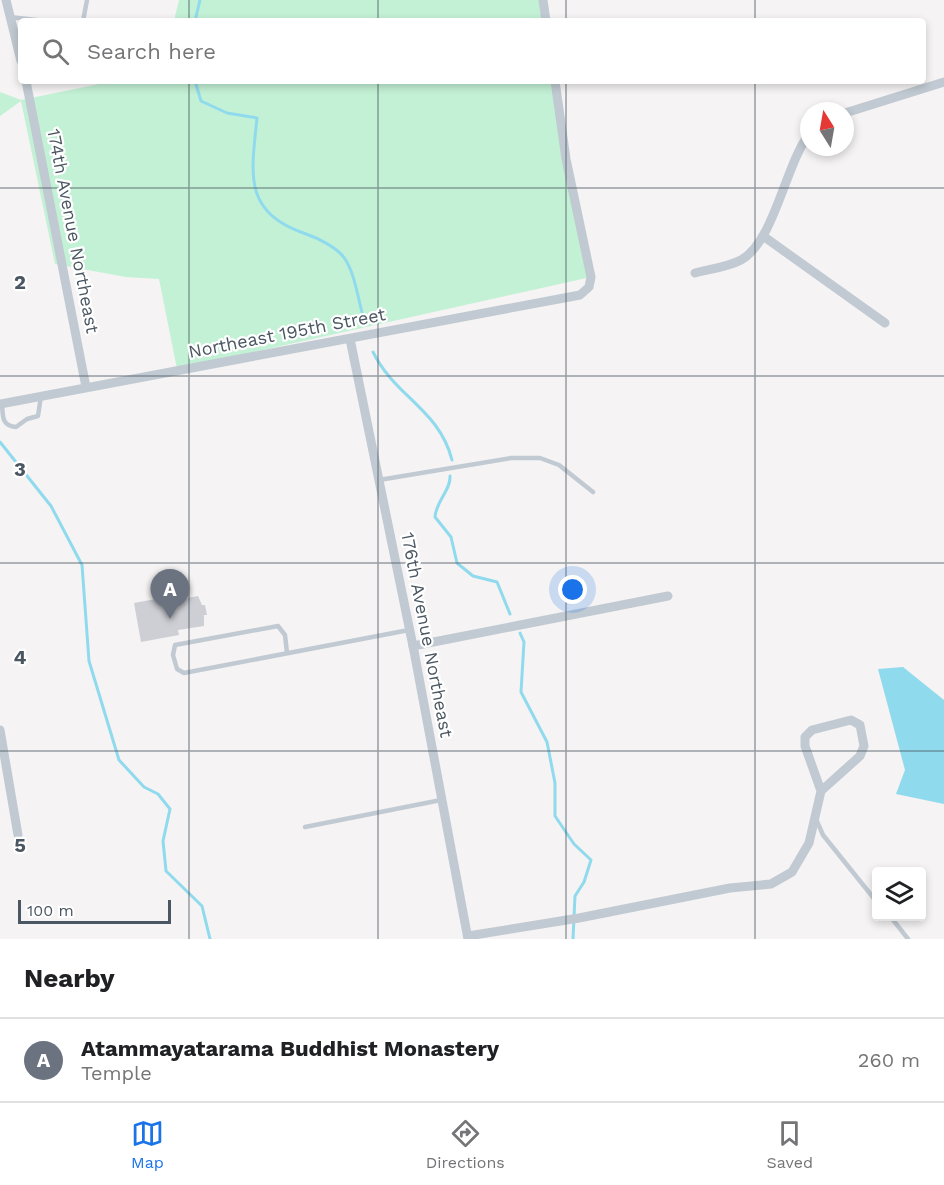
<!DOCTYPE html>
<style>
:root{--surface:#fff;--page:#f2f2f2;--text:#202124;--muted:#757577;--line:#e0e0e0;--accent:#1a73e8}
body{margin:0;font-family:"Work Sans",sans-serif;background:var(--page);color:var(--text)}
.controls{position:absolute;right:18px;bottom:18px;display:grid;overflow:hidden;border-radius:6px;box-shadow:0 3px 9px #0003}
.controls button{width:54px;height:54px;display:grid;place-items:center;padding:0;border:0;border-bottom:2px solid var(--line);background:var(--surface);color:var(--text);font:30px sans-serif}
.compass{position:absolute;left:800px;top:102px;width:54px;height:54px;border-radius:50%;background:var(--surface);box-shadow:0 3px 9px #0003;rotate:349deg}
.scale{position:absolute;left:18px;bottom:15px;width:153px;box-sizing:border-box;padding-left:6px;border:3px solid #4a5661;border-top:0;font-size:16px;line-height:21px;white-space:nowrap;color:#4a5661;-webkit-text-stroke:4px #fff;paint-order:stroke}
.you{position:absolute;left:573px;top:590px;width:21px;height:21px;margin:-15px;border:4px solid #fff;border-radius:50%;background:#1a73e8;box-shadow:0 0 0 9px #1a73e833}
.badge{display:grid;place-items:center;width:39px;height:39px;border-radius:50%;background:var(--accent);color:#fff;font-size:20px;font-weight:700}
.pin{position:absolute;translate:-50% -50px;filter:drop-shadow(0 2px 3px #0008)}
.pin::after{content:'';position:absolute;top:32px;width:21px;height:18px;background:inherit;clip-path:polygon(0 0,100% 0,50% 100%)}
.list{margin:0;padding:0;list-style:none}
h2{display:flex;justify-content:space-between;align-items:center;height:78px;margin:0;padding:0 24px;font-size:26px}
h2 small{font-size:20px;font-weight:400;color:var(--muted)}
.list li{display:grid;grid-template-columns:39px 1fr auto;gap:18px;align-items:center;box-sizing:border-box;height:84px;padding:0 24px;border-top:2px solid var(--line)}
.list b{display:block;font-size:22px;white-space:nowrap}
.list p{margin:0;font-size:20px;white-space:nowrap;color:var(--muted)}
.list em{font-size:20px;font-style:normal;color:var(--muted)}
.icon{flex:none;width:33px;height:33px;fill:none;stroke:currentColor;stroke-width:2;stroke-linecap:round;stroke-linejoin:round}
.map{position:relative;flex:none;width:944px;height:939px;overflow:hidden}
.search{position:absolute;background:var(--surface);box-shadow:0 3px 9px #0003;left:18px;right:18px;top:18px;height:66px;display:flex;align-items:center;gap:15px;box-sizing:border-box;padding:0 21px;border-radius:6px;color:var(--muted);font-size:22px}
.sheet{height:162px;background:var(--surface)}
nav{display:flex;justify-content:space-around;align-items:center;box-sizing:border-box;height:84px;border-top:2px solid var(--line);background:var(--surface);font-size:16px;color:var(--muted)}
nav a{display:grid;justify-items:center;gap:3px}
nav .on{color:var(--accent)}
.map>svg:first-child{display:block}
</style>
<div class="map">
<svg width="944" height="939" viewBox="0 0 944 939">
<rect width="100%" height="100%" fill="#f5f3f3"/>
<g fill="#c3f1d5">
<polygon points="179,0 543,0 546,21 174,21"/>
<polygon points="114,81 555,81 591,277 177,369 159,279 126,277 55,264 21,101 0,116 0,92 21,100"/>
</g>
<polygon fill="#90daee" points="903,667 944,700 944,804 896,794 905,770 878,669"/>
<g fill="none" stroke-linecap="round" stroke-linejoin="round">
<g stroke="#90daee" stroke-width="3">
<polyline points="195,21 200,0"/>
<path d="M195 81 201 101 227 113 257 118C251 176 243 212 306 234 318 238 338 248 345 259 355 274 358 299 363 316"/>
<path d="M373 352C395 397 439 409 452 460"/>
<polyline points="0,442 51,506 82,565 89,661 119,760 144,787 158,794 170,809 163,841 166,871 202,906 210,939"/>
<path d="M450 476C451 490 436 501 435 517L451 537 457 563 473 576 497 582 510 614"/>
<polyline points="520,633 524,642 521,692 547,742 555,783 555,816 574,844 591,860 584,882 575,896 573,939"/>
</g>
</g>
<polygon fill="#cdcfd5" points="172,596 173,601 198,596 202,605 205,605 207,615 204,615 204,626 178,630 179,635 141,642 134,603"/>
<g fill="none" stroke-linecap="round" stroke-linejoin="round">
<g stroke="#c1cad2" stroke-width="4.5">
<polyline points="10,17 45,21"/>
<polyline points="83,21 87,0"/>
<path d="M2 404C3 415 1 426 16 427L27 419 38 416 41 396"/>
<polyline points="379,480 511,458 540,458 559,465 593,492"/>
<polyline points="287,653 285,635 278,626 175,645 173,655 177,669 184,673 409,630"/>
<polyline points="816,819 823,835 876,901"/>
<polyline points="305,827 441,800"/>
<polyline points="890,916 908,939"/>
</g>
<g stroke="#c1cad2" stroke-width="9">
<polyline points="6,0 21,61"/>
<polyline points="543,0 546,21"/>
<polyline points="26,81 86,387"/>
<polyline points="845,113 944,82"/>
<polyline points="763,236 885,323"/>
<path d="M695 273C710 269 728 267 741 260 774 242 785 166 809 134"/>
<polyline points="350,339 414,651 468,939"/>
<polyline points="0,404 580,295 589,287 591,277 566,159 555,81"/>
<polyline points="413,646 668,596"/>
<polyline points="0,730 18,835"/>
<polyline points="468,936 579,918 730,888 771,884 792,872 809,843 821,791 805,746 805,737 812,730 851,720 860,725 864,746 860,756 821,791"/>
</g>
</g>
<path fill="none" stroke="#4a5661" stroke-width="1.5" stroke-opacity="0.55" d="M189 0V21M378 0V21M566 0V21M755 0V21M189 81V939M378 81V939M566 81V939M755 81V939M0 188H944M0 376H944M0 563H944M0 751H944"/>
<g text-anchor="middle" stroke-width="4.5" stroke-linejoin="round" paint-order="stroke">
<g font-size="18" fill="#4a5661" stroke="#fff">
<text transform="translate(73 231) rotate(79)" y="6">174th Avenue Northeast</text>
<text transform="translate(287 333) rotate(-11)" y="6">Northeast 195th Street</text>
<text transform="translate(427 635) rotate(79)" y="6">176th Avenue Northeast</text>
</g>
</g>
<g font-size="20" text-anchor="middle" font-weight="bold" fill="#4a5661" stroke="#fff" stroke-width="4.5" stroke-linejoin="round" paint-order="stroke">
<text x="20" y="289">2</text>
<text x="20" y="476">3</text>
<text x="20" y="664">4</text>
<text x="20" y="852">5</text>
</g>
</svg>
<div class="controls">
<button><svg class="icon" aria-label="layers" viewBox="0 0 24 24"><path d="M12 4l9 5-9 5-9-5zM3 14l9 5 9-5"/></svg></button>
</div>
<svg class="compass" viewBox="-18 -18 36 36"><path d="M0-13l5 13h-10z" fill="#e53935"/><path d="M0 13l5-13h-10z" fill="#757577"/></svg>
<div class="scale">100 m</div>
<div class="you"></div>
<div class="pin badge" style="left:170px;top:619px;background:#6b7280">A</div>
<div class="search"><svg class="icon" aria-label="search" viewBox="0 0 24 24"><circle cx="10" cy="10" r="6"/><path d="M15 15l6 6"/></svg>Search here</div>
</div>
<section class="sheet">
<h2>Nearby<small></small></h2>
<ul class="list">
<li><span class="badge" style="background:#6b7280">A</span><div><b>Atammayatarama Buddhist Monastery</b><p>Temple</p></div><em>260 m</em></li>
</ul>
</section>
<nav>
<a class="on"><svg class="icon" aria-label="map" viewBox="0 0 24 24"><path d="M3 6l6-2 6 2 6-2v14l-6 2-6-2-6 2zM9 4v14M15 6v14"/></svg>Map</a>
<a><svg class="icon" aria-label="directions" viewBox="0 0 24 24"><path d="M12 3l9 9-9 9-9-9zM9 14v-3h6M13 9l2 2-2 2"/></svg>Directions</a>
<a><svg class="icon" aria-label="saved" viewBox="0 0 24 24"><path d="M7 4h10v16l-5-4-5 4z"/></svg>Saved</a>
</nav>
